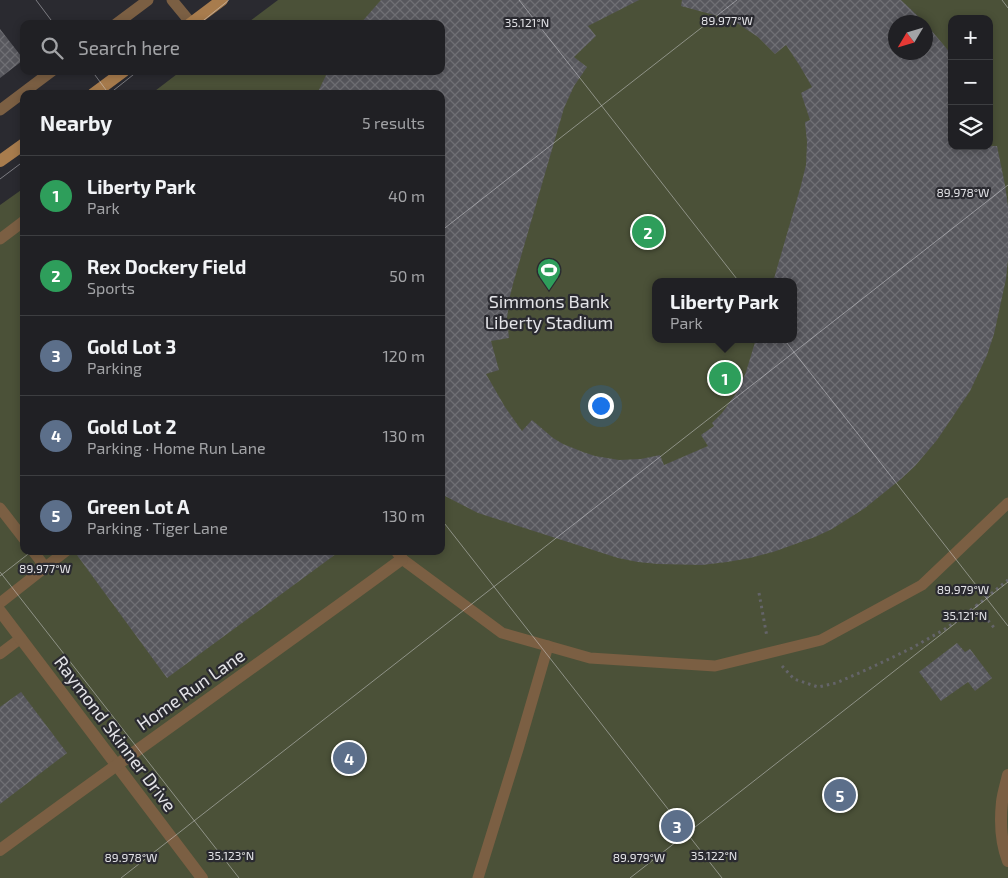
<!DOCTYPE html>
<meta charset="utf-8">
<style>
:root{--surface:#202024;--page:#2d2d31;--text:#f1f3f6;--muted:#a2a3a6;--line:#3d3e41;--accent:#d93025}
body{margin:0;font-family:"Exo 2",sans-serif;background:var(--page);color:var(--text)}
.controls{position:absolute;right:15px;top:15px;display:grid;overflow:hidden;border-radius:10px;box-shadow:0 2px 8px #0003}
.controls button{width:45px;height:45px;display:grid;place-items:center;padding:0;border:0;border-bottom:1px solid var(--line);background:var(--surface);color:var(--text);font:25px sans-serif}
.compass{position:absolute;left:888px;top:15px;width:45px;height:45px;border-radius:50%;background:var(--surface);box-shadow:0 2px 8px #0003;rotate:232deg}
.you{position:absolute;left:600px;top:405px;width:18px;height:18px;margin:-12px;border:4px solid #fff;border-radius:50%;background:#1a73e8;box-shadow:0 0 0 8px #1a73e833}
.badge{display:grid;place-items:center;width:32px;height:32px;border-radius:50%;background:var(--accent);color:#fff;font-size:16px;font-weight:700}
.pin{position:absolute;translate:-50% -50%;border:2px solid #fff;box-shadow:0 1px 5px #0006}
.popup{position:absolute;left:652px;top:278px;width:145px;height:65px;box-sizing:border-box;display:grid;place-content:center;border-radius:10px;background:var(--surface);filter:drop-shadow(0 1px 4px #0005);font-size:16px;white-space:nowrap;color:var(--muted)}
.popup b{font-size:19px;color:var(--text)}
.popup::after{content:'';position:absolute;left:50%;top:100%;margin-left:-10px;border:10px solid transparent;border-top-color:var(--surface)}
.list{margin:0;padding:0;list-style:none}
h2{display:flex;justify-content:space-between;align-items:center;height:65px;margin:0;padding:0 20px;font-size:21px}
h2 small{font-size:16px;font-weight:400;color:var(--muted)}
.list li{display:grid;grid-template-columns:32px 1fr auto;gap:15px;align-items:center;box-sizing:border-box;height:80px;padding:0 20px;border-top:1px solid var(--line)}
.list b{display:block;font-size:19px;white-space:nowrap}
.list p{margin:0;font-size:16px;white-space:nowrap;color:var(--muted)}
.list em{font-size:16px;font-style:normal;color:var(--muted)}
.icon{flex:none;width:28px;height:28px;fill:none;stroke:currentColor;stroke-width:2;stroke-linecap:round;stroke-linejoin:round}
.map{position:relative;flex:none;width:1008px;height:878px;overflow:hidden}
.search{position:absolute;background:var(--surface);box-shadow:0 2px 8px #0003;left:20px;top:20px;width:425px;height:55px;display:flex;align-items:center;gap:12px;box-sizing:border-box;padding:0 18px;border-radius:10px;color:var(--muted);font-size:19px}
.panel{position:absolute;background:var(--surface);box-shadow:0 2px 8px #0003;left:20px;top:90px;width:425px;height:465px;border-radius:10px}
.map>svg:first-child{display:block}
</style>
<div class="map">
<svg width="1008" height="878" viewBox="0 0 1008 878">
<defs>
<pattern id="building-cross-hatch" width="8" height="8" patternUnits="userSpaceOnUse" patternTransform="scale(1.25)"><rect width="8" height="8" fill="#57575d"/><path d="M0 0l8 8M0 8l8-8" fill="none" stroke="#6f6f74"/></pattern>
</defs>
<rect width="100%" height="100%" fill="#2a2a30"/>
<path fill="#4b5138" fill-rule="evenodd" d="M278 0H1008V878H0V205L24 188V551H441V94H151L181 71H441V24H246ZM952 19H989V146H952ZM896 22H926V52H896ZM656 282H794V339H656Z"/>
<g fill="url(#building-cross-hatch)">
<polygon points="381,0 639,0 588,26 596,36 574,57 587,67 574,86 564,108 513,284 510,296 507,318 509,338 491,341 499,370 486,374 505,407 522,431 532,420 553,438 563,444 583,452 595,456 619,460 641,459 660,455 664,465 708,446 701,435 714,426 712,423 722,413 737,392 746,372 756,339 794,339 794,282 773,282 800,189 806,165 807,142 805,122 810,120 801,93 812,87 800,66 786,45 775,54 758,37 737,23 725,18 681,6 682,0 901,0 924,22 896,22 896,52 926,52 926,24 952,55 952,146 997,146 1005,185 1008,206 1008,260 1006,279 994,334 987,355 970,391 937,440 915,466 901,479 865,508 832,529 815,537 773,552 750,558 727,562 702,565 658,564 638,562 618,558 478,513 441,494 441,94 317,94 328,71 441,71 441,24 360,24"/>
<polygon points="0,29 21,56 20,57 22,61 0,78"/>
<polygon points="74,551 340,551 167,678"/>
<polygon points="957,643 965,652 970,649 992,678 975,691 968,682 941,701 919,672"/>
<polygon points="21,692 67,753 0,804 0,707"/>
</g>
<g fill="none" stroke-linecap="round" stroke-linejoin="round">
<g stroke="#646469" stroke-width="3" stroke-dasharray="2.5 4" stroke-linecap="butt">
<polyline points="759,593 767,637"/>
<polyline points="976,606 1008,580"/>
<polyline points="782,666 794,679 818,687 836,683 866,670 912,648 945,629 976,606 996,630"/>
</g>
<g stroke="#7b5f43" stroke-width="11">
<polyline points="172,0 191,23"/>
<polyline points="116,24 148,0"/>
<polyline points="0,110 52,71"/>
<polyline points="0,239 24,221"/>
<polyline points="0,508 24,539"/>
<polyline points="33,551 45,567"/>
<polyline points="396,551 402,559 502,633 590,658 715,666 821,640 922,585 1008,503"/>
<polyline points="0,603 66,551"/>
<polyline points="0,654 21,638"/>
<polyline points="478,878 518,749 548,646"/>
</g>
<g stroke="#7b5f43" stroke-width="12">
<polyline points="0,611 202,878"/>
<path d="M1008 775C1006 784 1003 793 1002 802 1000 821 1001 843 1008 861"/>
<path d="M0 850C133 752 269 657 402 559"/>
</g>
<g stroke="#a87c4d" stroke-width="12">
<polyline points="190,24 222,0"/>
<polyline points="93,94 124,71"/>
<polyline points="0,161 24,144"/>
</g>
</g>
<path fill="none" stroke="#e3e3e7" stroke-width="1" stroke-opacity="0.45" d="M36 0 54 24M519 0 1008 626M1002 0 1008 8M199 24 229 0M92 71 109 94M109 94 138 71M0 179 24 161M441 231 737 0M441 519 722 878M0 572 239 878M0 576 32 551M121 878 1008 185M630 878 1008 582"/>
<defs>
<g id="stadium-pin" transform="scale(1.25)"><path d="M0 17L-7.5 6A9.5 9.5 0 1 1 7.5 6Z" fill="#2e9e5b" stroke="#2a2a30"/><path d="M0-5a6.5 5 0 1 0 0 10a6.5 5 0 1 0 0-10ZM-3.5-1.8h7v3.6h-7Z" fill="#fff"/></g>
</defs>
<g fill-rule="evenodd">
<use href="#stadium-pin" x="549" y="270"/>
</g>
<g text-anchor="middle" stroke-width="4.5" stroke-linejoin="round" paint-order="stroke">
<g font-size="18" fill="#e3e3e7" stroke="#2a2a30">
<text x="549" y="308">Simmons Bank<tspan x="549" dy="21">Liberty Stadium</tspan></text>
</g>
<g font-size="18" fill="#e3e3e7" stroke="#2a2a30">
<text transform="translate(191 690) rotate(-35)" y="6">Home Run Lane</text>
<text transform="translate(115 734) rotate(53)" y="6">Raymond Skinner Drive</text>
</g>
</g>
<g font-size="12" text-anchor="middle" fill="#e3e3e7" stroke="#2a2a30" stroke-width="4.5" stroke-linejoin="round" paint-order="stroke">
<text x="727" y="25">89.977°W</text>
<text x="527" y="27">35.121°N</text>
<text x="963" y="197">89.978°W</text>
<text x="45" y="573">89.977°W</text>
<text x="963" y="594">89.979°W</text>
<text x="965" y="620">35.121°N</text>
<text x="231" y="860">35.123°N</text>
<text x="714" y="860">35.122°N</text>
<text x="131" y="862">89.978°W</text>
<text x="639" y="862">89.979°W</text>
</g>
</svg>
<div class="controls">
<button>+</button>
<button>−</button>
<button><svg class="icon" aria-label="layers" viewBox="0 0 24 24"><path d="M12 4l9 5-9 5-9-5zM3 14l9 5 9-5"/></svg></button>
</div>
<svg class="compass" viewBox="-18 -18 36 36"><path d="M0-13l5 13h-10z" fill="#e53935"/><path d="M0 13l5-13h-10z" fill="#a2a3a6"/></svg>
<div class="you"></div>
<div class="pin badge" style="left:725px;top:378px;background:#2e9e5b">1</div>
<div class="popup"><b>Liberty Park</b>Park</div>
<div class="pin badge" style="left:648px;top:232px;background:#2e9e5b">2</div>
<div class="pin badge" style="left:677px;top:826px;background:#5c6f8a">3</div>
<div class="pin badge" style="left:349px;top:758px;background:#5c6f8a">4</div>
<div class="pin badge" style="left:840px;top:795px;background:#5c6f8a">5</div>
<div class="search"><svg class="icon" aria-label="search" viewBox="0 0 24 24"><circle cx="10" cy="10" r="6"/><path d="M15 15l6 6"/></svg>Search here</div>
<section class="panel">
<h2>Nearby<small>5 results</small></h2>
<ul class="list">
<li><span class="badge" style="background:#2e9e5b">1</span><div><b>Liberty Park</b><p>Park</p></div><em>40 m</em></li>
<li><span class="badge" style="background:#2e9e5b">2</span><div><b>Rex Dockery Field</b><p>Sports</p></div><em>50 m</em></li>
<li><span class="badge" style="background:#5c6f8a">3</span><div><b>Gold Lot 3</b><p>Parking</p></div><em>120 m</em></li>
<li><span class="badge" style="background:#5c6f8a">4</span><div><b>Gold Lot 2</b><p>Parking · Home Run Lane</p></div><em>130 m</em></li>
<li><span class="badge" style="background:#5c6f8a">5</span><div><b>Green Lot A</b><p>Parking · Tiger Lane</p></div><em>130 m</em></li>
</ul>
</section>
</div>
